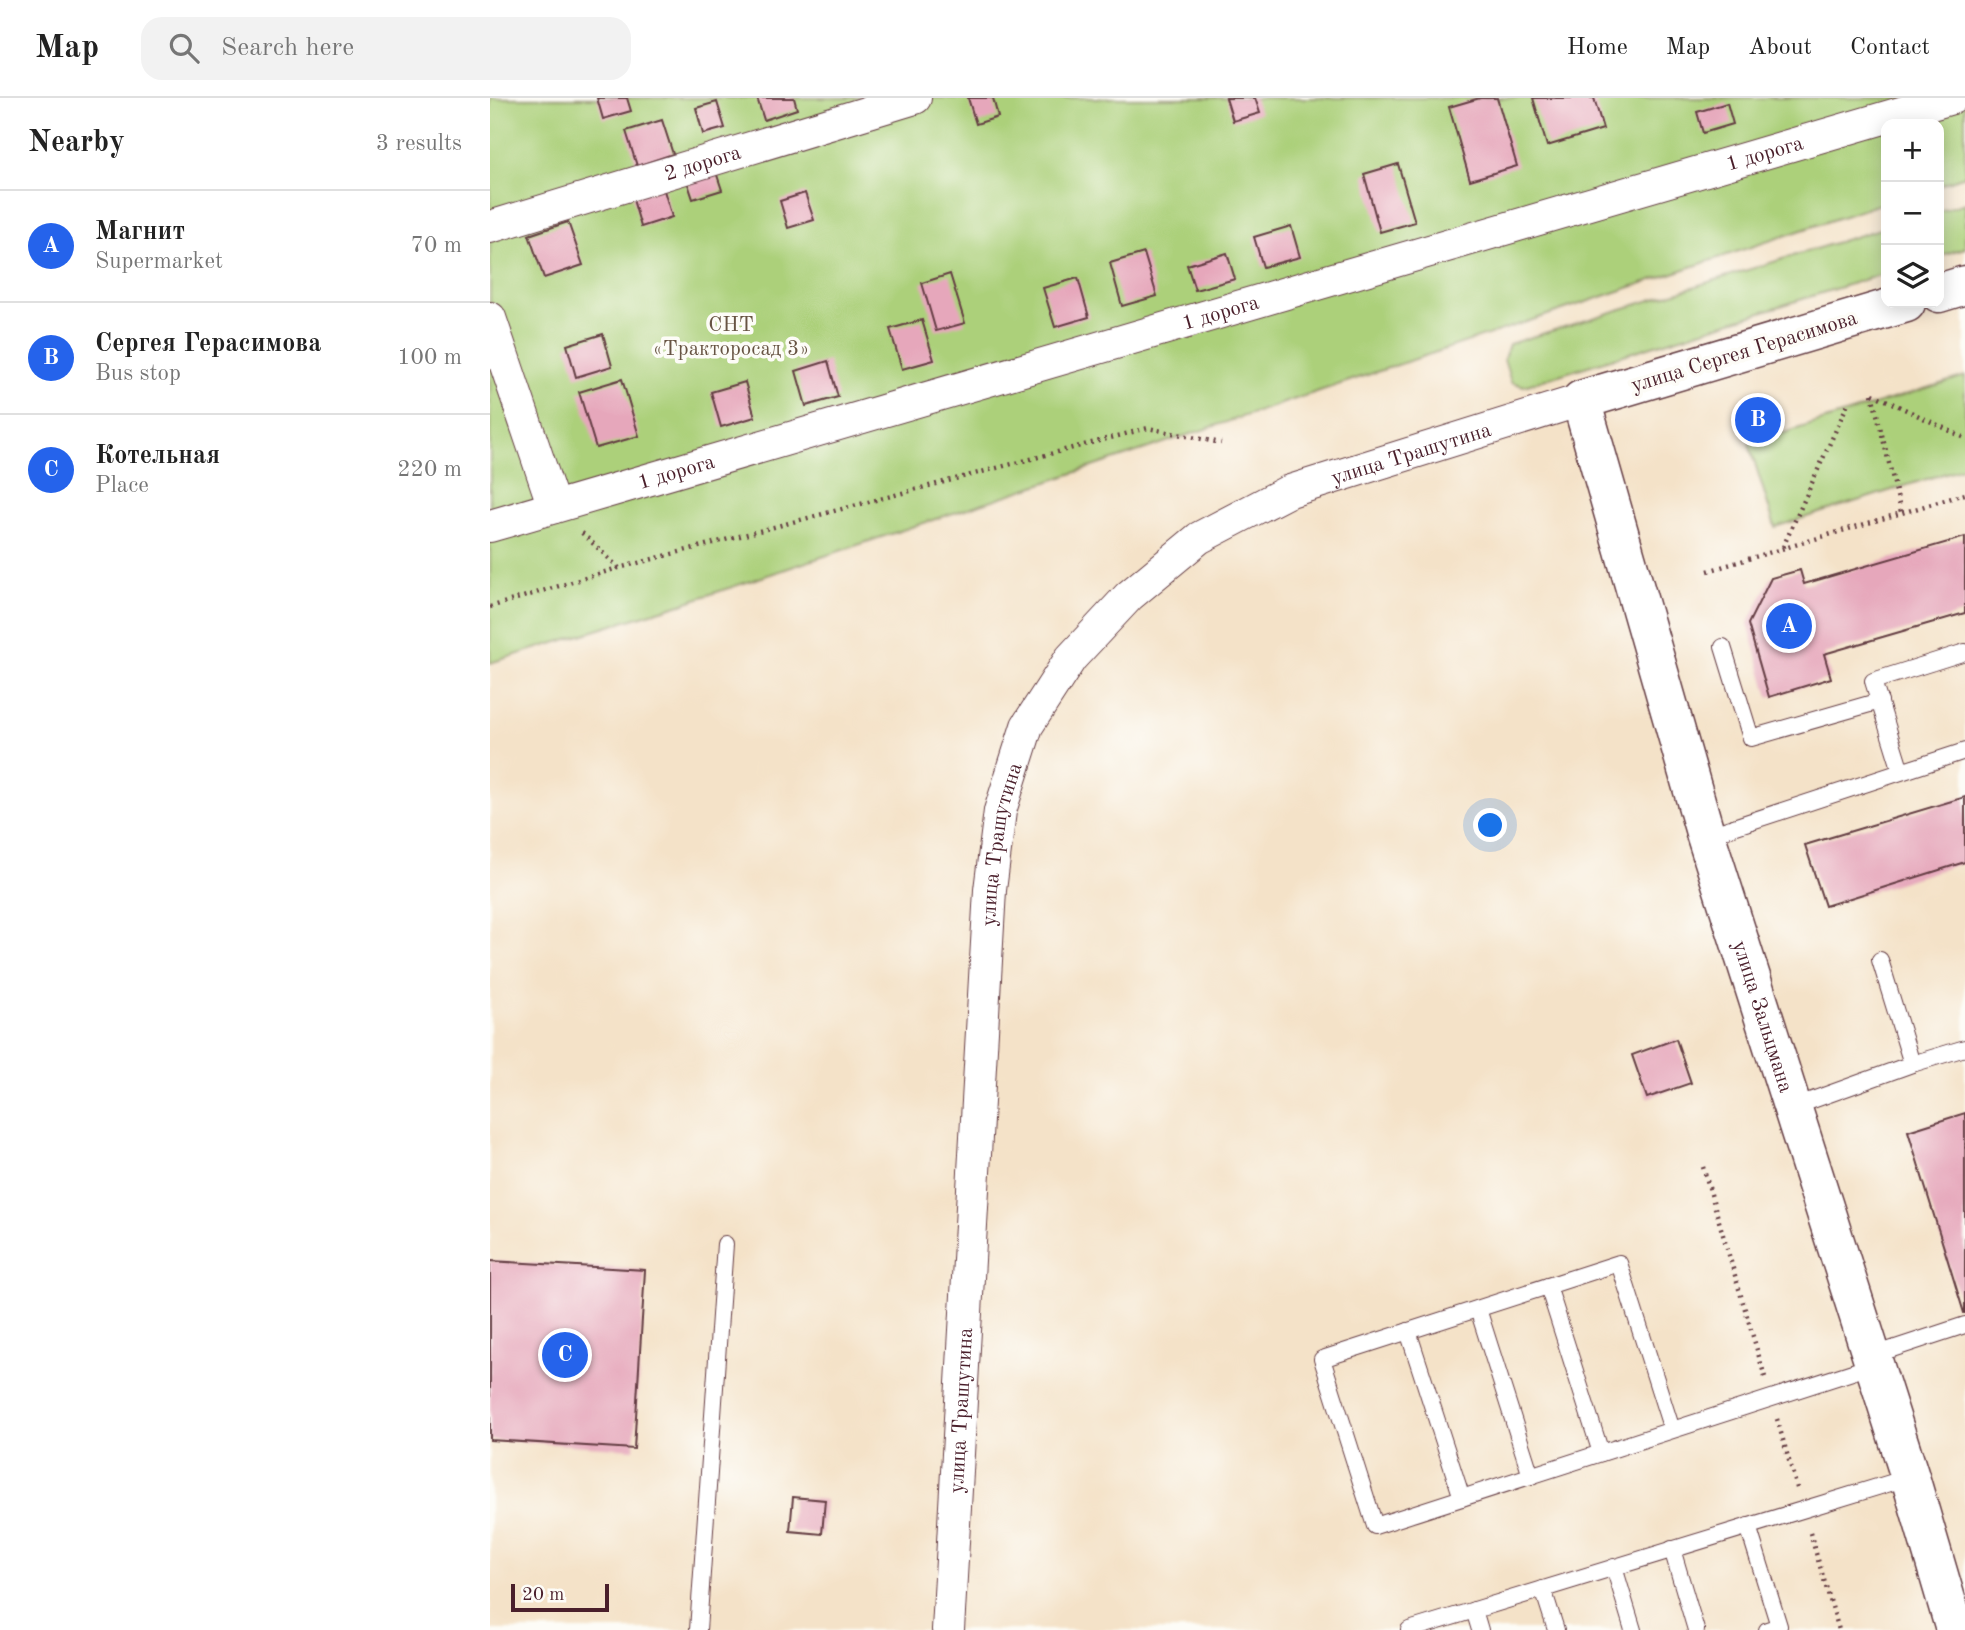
<!DOCTYPE html>
<meta charset="utf-8">
<style>
:root{--surface:#fff;--page:#f2f2f2;--text:#222;--muted:#767676;--line:#e0e0e0;--accent:#2563eb}
body{margin:0;font-family:"Old Standard TT",serif;background:var(--page);color:var(--text)}
.controls{position:absolute;right:21px;top:21px;display:grid;overflow:hidden;border-radius:14px;box-shadow:0 4px 18px #0003}
.controls button{width:63px;height:63px;display:grid;place-items:center;padding:0;border:0;border-bottom:2px solid var(--line);background:var(--surface);color:var(--text);font:35px sans-serif}
.scale{position:absolute;left:21px;bottom:18px;width:98px;box-sizing:border-box;padding-left:7px;border:4px solid #4a1f2b;border-top:0;font-size:19px;line-height:24px;white-space:nowrap;color:#4a1f2b;-webkit-text-stroke:5px #fdfcf7;paint-order:stroke}
.you{position:absolute;left:1001px;top:728px;width:24px;height:24px;margin:-18px;border:5px solid #fff;border-radius:50%;background:#1a73e8;box-shadow:0 0 0 10px #1a73e833}
.badge{display:grid;place-items:center;width:46px;height:46px;border-radius:50%;background:var(--accent);color:#fff;font-size:23px;font-weight:700}
.pin{position:absolute;translate:-50% -50%;border:4px solid #fff;box-shadow:0 2px 7px #0006}
.list{margin:0;padding:0;list-style:none}
h2{display:flex;justify-content:space-between;align-items:center;height:91px;margin:0;padding:0 28px;font-size:30px}
h2 small{font-size:23px;font-weight:400;color:var(--muted)}
.list li{display:grid;grid-template-columns:46px 1fr auto;gap:21px;align-items:center;box-sizing:border-box;height:112px;padding:0 28px;border-top:2px solid var(--line)}
.list b{display:block;font-size:26px;white-space:nowrap}
.list p{margin:0;font-size:23px;white-space:nowrap;color:var(--muted)}
.list em{font-size:23px;font-style:normal;color:var(--muted)}
.icon{flex:none;width:38px;height:38px;fill:none;stroke:currentColor;stroke-width:2;stroke-linecap:round;stroke-linejoin:round}
.map{position:relative;flex:none;width:1475px;height:1532px;overflow:hidden}
header{display:flex;align-items:center;gap:42px;box-sizing:border-box;height:98px;padding:0 35px;background:var(--surface);border-bottom:2px solid var(--line)}
header strong{font-size:33px}
nav{display:flex;gap:38px;margin-inline-start:auto;font-size:24px}
.search{width:490px;height:63px;background:var(--page);display:flex;align-items:center;gap:18px;box-sizing:border-box;padding:0 24px;border-radius:21px;color:var(--muted);font-size:26px}
main{display:flex}
aside{flex:1;background:var(--surface)}
.map>svg:first-child{display:block}
</style>
<header>
<strong>Map</strong>
<div class="search"><svg class="icon" aria-label="search" viewBox="0 0 24 24"><circle cx="10" cy="10" r="6"/><path d="M15 15l6 6"/></svg>Search here</div>
<nav><a>Home</a><a>Map</a><a>About</a><a>Contact</a></nav>
</header>
<main>
<aside>
<h2>Nearby<small>3 results</small></h2>
<ul class="list">
<li><span class="badge">A</span><div><b>Магнит</b><p>Supermarket</p></div><em>70 m</em></li>
<li><span class="badge">B</span><div><b>Сергея Герасимова</b><p>Bus stop</p></div><em>100 m</em></li>
<li><span class="badge">C</span><div><b>Котельная</b><p>Place</p></div><em>220 m</em></li>
</ul>
</aside>
<div class="map">
<svg width="1475" height="1532" viewBox="0 0 1475 1532">
<rect width="100%" height="100%" fill="#fdfcf7"/>
<filter id="ink" filterUnits="userSpaceOnUse"><feTurbulence type="fractalNoise" baseFrequency=".0143" numOctaves="2"/><feDisplacementMap in="SourceGraphic" scale="14" xChannelSelector="R" yChannelSelector="G"/><feConvolveMatrix kernelMatrix="1 2 1 2 8 2 1 2 1" color-interpolation-filters="sRGB"/></filter>
<filter id="wash" filterUnits="userSpaceOnUse"><feTurbulence type="fractalNoise" baseFrequency=".00686" numOctaves="4" result="noise"/><feDisplacementMap in="SourceGraphic" scale="28" xChannelSelector="R" yChannelSelector="G"/><feGaussianBlur stdDeviation="1.57" result="paint"/><feColorMatrix in="noise" values="0 0 0 0 0 0 0 0 0 0 0 0 0 0 0 0 0 1.4 0 .05"/><feComposite in="paint" operator="in"/></filter>
<g filter="url(#wash)">
<rect width="100%" height="100%" fill="#f4e2c8"/>
<g fill="#acd07a" stroke="#7b7852" stroke-width="2">
<polygon points="0,0 1475,0 1475,78 1449,87 1449,26 1396,26 1396,104 191,506 0,565"/>
<polygon points="1475,105 1475,150 1449,158 1449,113"/>
<polygon points="1396,129 1396,175 1034,288 1021,284 1014,261 1019,246"/>
<polygon points="1475,278 1475,369 1285,429 1259,346"/>
</g>
<g id="blocks">
<g fill="#e6a7bb">
<polygon points="107,0 137,0 141,13 113,21"/>
<polygon points="267,0 304,0 307,11 274,22"/>
<polygon points="478,0 503,0 508,19 486,26"/>
<polygon points="736,0 765,0 770,15 743,23"/>
<polygon points="990,0 1007,0 1027,68 980,82 959,9"/>
<polygon points="1043,0 1104,0 1113,31 1057,48"/>
<polygon points="227,4 235,30 213,36 206,10"/>
<polygon points="1237,5 1243,26 1213,35 1207,14"/>
<polygon points="172,22 183,56 147,68 136,33"/>
<polygon points="908,66 925,124 890,134 874,76"/>
<polygon points="225,71 232,92 203,101 196,80"/>
<polygon points="173,89 182,119 151,129 142,98"/>
<polygon points="315,95 324,122 298,130 290,103"/>
<polygon points="78,124 93,167 54,180 39,137"/>
<polygon points="801,128 810,159 773,169 764,139"/>
<polygon points="654,155 667,198 632,208 620,165"/>
<polygon points="737,155 745,181 705,192 697,167"/>
<polygon points="460,176 475,225 446,233 432,185"/>
<polygon points="588,180 599,219 565,229 553,190"/>
<polygon points="432,222 444,262 412,271 400,231"/>
<polygon points="113,236 122,268 86,279 77,247"/>
<polygon points="338,263 348,299 316,308 306,273"/>
<polygon points="132,281 149,338 106,350 89,294"/>
<polygon points="255,284 265,319 231,329 221,294"/>
<polygon points="1475,439 1475,515 1334,556 1341,580 1279,599 1258,526 1281,480 1310,472 1314,486"/>
<polygon points="1475,699 1475,764 1335,808 1315,747"/>
<polygon points="1186,941 1201,985 1157,1000 1142,957"/>
<polygon points="1475,1015 1475,1215 1474,1215 1418,1033"/>
<polygon points="0,1163 155,1172 144,1351 0,1342"/>
<polygon points="303,1399 335,1402 332,1436 300,1433"/>
</g>
</g>
</g>
<g filter="url(#ink)">
<use href="#blocks" fill-opacity="0" stroke="#643c43" stroke-width="2"/>
<g fill="none" stroke-linecap="round" stroke-linejoin="round">
<g stroke="#643c43" stroke-width="18">
<g id="service">
<polyline points="1233,549 1261,640 1390,603"/>
<polyline points="1411,673 1383,583 1475,554"/>
<polyline points="1216,738 1475,653"/>
<polyline points="1390,862 1422,966"/>
<polyline points="1303,1009 1422,966 1475,950"/>
<polyline points="1058,1188 1111,1355"/>
<polyline points="988,1211 1041,1378"/>
<polyline points="918,1233 972,1400"/>
<polyline points="1381,1258 1475,1227"/>
<polyline points="1182,1332 1129,1165 832,1261 885,1428 1384,1267"/>
<polyline points="1258,1428 1289,1528 1277,1532"/>
<polyline points="1182,1451 1206,1532"/>
<polyline points="1124,1469 1143,1532"/>
<polyline points="1053,1491 1066,1532"/>
<polyline points="984,1512 990,1532"/>
<polyline points="208,1532 235,1146"/>
<polyline points="919,1532 1420,1379"/>
</g>
</g>
<g stroke="#643c43" stroke-width="34">
<g id="minor">
<path id="s1" d="M0 129 425 0"/>
<polyline points="0,220 64,409"/>
<path id="s2" d="M0 428 1462 0"/>
<path id="s3" d="M458 1532 500 792 510 713 537 628 581 560 639 498 709 440 797 394 1091 302"/>
</g>
</g>
<g stroke="#643c43" stroke-width="41">
<g id="tertiary">
<polyline points="1449,195 1475,187"/>
<path id="s4" d="M1416 205 1091 302 1216 738 1420 1379 1465 1532"/>
</g>
</g>
<g stroke="#643c43" stroke-width="4.5" stroke-dasharray="2 5" stroke-linecap="butt">
<polyline points="1382,296 1411,414"/>
<polyline points="1383,296 1475,340"/>
<polyline points="92,435 129,470 658,330 731,345"/>
<polyline points="1293,449 1359,303"/>
<polyline points="1218,473 1475,396"/>
<polyline points="0,509 128,470"/>
<polyline points="1213,1069 1275,1279"/>
<polyline points="1287,1321 1307,1390"/>
<polyline points="1320,1435 1349,1532"/>
</g>
<use href="#service" stroke="#fff" stroke-width="16"/>
<use href="#minor" stroke="#fff" stroke-width="32"/>
<use href="#tertiary" stroke="#fff" stroke-width="38"/>
</g>
</g>
<g text-anchor="middle" stroke-width="7" stroke-linejoin="round" paint-order="stroke">
<g font-size="21" fill="#4a1f2b" stroke="#fdfcf7">
<text dy="7" stroke="none"><textPath href="#s2" startOffset="1328">1 дорога</textPath></text>
<text dy="7" stroke="none"><textPath href="#s1" startOffset="222">2 дорога</textPath></text>
<text dy="7" stroke="none"><textPath href="#s2" startOffset="761">1 дорога</textPath></text>
<text transform="translate(1254 253) rotate(-17)" y="7">улица Сергея Герасимова</text>
<text dy="7" stroke="none"><textPath href="#s3" startOffset="1396">улица Трашутина</textPath></text>
<text dy="7" stroke="none"><textPath href="#s2" startOffset="194">1 дорога</textPath></text>
<text dy="7" stroke="none"><textPath href="#s3" startOffset="788">улица Трашутина</textPath></text>
<text dy="7" stroke="none"><textPath href="#s4" startOffset="982">улица Зальцмана</textPath></text>
<text dy="7" stroke="none"><textPath href="#s3" startOffset="220">улица Трашутина</textPath></text>
</g>
<g font-size="21" fill="#675443" stroke="#fdfcf7">
<text x="241" y="233">СНТ<tspan x="241" dy="24">«Тракторосад 3»</tspan></text>
</g>
</g>
</svg>
<div class="controls">
<button>+</button>
<button>−</button>
<button><svg class="icon" aria-label="layers" viewBox="0 0 24 24"><path d="M12 4l9 5-9 5-9-5zM3 14l9 5 9-5"/></svg></button>
</div>
<div class="scale">20 m</div>
<div class="you"></div>
<div class="pin badge" style="left:1299px;top:528px">A</div>
<div class="pin badge" style="left:1268px;top:322px">B</div>
<div class="pin badge" style="left:75px;top:1257px">C</div>
</div>
</main>
